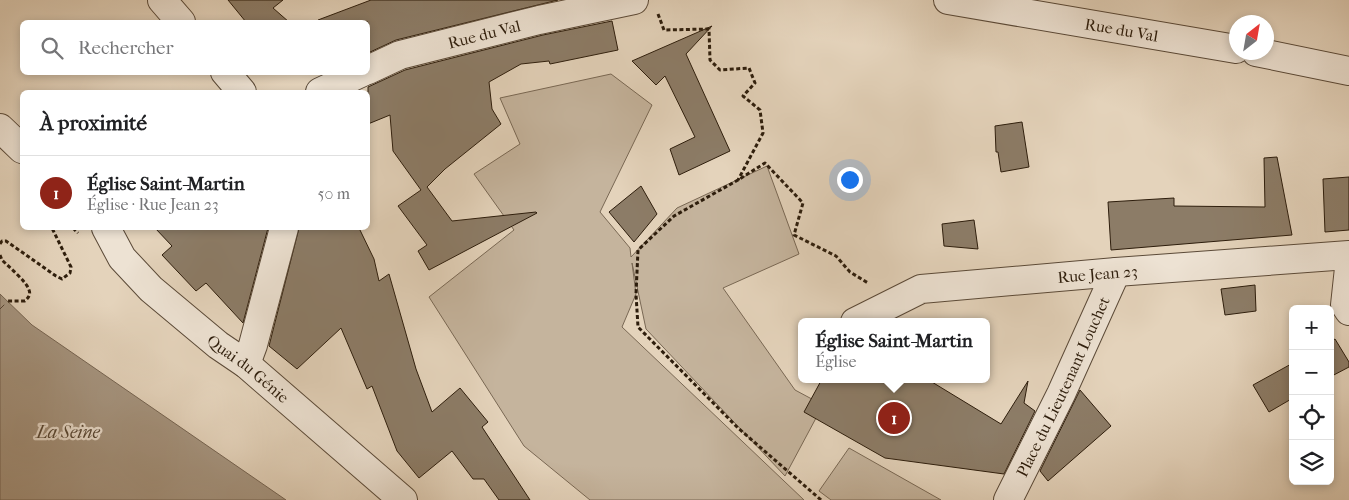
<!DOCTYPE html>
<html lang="fr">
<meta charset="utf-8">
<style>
:root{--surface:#fff;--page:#f2f2f2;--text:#202124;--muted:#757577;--line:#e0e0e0;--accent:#8f2418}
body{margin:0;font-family:"IM FELL French Canon",serif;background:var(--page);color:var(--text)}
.controls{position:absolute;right:15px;bottom:15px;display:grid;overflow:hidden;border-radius:8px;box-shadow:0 2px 8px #0003}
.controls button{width:45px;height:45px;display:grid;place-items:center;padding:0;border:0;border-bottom:1px solid var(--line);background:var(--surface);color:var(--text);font:25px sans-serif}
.compass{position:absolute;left:1229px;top:15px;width:45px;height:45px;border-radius:50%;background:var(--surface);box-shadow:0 2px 8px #0003;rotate:31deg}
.you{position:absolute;left:849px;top:179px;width:18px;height:18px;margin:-12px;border:4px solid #fff;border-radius:50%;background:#1a73e8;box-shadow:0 0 0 8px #1a73e833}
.badge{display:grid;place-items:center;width:32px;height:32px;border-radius:50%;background:var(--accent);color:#fff;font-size:16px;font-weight:700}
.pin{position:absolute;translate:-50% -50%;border:2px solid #fff;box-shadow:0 1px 5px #0006}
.popup{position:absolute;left:798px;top:318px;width:192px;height:65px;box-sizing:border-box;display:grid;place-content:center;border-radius:8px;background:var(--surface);filter:drop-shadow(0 1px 4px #0005);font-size:16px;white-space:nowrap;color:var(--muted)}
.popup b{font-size:19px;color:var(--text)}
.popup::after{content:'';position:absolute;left:50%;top:100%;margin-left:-10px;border:10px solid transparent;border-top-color:var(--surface)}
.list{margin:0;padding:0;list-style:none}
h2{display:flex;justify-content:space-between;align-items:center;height:65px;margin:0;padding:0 20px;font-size:21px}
h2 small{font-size:16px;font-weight:400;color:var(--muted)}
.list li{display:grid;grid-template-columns:32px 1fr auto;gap:15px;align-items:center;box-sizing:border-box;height:75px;padding:0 20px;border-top:1px solid var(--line)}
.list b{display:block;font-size:19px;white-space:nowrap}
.list p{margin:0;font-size:16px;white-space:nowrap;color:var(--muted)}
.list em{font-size:16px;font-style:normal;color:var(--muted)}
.icon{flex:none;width:28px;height:28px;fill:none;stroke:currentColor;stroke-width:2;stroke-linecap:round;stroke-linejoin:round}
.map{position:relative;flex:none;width:1349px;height:500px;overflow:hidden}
.search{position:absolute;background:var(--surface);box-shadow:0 2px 8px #0003;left:20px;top:20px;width:350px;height:55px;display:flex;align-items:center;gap:12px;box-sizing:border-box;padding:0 18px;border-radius:8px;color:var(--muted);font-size:19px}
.panel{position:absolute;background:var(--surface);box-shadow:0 2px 8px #0003;left:20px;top:90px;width:350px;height:140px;border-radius:8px}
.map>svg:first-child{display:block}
</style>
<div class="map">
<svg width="1349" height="500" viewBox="0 0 1349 500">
<rect width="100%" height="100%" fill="#e4d3bb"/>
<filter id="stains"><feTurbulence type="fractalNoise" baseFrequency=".004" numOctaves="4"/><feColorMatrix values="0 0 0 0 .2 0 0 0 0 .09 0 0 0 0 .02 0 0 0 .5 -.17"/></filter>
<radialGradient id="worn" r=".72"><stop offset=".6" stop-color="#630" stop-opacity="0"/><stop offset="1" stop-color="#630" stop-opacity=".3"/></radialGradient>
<g fill="#c5b49d" stroke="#796854">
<polygon points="611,74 652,105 600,212 630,248 631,257 677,208 767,166 799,254 723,288 795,390 823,405 785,476 646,329 632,263 636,294 622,327 804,500 590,500 524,446 429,297 514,230 474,174 520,144 500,98"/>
<polygon points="849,448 941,500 831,500 819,491"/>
</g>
<polygon fill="#a69580" stroke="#766552" points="0,294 32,325 286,500 0,500"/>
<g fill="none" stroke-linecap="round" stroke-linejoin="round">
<polyline stroke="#574735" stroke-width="1" stroke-dasharray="6 5" stroke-linecap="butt" points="0,309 8,301"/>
</g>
<g fill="#8c7c67" stroke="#2d1d0c">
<polygon points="228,0 283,0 273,8 289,22 246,22"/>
<polygon points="371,0 558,0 396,40 368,53 368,22 318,22 318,20"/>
<polygon points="612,21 618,50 550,64 549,61 521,64 489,82 492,109 501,124 445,169 427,187 452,221 536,212 537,213 429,270 418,251 427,245 398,206 421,190 393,151 390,115 368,124 368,87 405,70 543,35"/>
<polygon points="712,26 686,54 730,151 679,175 670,149 695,137 665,76 656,85 632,61"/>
<polygon points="1022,122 1029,167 1001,172 998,152 996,152 995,126"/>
<polygon points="1277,157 1292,235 1111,250 1108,202 1174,198 1174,206 1265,207 1264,158"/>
<polygon points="1349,177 1349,230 1325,232 1323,179"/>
<polygon points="641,186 657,214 634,242 609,212"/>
<polygon points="974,220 978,249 944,246 942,224"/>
<polygon points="155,228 268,228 243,323 206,283 196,291 162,255 172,246"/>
<polygon points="299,228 359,228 374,259 379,281 389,274 416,369 432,412 460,388 488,422 482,427 530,500 499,500 484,479 473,479 452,451 419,478 397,451 372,386 367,389 341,328 297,369 269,346"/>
<polygon points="1255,285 1256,311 1225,315 1221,289"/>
<polygon points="1335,339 1349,362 1349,367 1330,377 1330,342"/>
<polygon points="1293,363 1293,398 1269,412 1253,385"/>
<polygon points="822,379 927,379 1001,424 1028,381 1024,403 1035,411 1004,474 885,458 804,412"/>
<polygon points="1080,390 1111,426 1048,481 1040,471"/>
</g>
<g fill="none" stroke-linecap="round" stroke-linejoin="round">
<g stroke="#5b4a38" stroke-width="30">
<g id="minor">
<polyline points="162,0 181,22"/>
<path id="s1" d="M948 0 1236 49"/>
<polyline points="1256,52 1349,71"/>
<path id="s2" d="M368 70 400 55 539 20 634 0"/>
<polyline points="225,72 242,92"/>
<polyline points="320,92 363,72"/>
<polyline points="0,128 22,149"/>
<path id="s3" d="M106 228 122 258 151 289 218 345 246 364 403 500"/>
<polyline points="1349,268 1345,305 1349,311"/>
<path id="s4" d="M855 322 921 289 1116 272 1349 255"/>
<polyline points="246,364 253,345 284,228"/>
<path id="s5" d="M1008 500 1061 394 1116 272"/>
</g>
</g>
<g stroke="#2d1d0c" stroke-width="3" stroke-dasharray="4 2.5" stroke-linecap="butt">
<polyline points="658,14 664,30 709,29 710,60 720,70 749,68 755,83 743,96 760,110 763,133 738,180"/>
<polyline points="73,228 78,233"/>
<polyline points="0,244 2,241 6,241 56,276 62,279 70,273 71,267 52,228"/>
<path d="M0 255 2 260C9 267 27 282 29 290 31 295 28 298 25 301H8"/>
<polyline points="821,500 738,428 638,327 636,294 638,250 674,216 738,180 765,163 803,203 794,235 836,256 850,272 868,283"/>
</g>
<use href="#minor" stroke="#ede2d3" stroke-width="28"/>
</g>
<g text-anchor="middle" stroke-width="4.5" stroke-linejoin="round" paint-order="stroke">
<g font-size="16" fill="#2d1d0c" stroke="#ede2d3">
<text dy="6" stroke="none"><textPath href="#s1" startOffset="176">Rue du Val</textPath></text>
<text dy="6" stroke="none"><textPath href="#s2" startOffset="122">Rue du Val</textPath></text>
<text dy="6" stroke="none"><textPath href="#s4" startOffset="251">Rue Jean 23</textPath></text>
<text dy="6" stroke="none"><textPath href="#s3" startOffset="202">Quai du Génie</textPath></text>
<text dy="6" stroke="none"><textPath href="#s5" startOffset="126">Place du Lieutenant Louchet</textPath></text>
</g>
<g font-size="18" font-style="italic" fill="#574735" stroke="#ede2d3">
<text x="68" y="438">La Seine</text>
</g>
</g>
<rect width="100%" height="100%" filter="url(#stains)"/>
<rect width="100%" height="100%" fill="url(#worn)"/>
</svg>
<div class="controls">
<button>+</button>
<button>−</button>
<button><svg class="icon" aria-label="locate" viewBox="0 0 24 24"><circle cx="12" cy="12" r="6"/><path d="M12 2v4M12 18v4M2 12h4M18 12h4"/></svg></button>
<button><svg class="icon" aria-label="layers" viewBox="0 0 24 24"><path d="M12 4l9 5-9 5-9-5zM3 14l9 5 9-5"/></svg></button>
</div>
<svg class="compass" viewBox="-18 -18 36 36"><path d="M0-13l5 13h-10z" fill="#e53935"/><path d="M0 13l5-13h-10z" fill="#757577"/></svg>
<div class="you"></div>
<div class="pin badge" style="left:894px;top:418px">1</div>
<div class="popup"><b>Église Saint-Martin</b>Église</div>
<div class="search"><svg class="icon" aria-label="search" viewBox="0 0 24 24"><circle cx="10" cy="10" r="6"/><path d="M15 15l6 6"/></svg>Rechercher</div>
<section class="panel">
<h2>À proximité<small></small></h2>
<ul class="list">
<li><span class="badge">1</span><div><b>Église Saint-Martin</b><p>Église · Rue Jean 23</p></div><em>50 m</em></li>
</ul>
</section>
</div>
